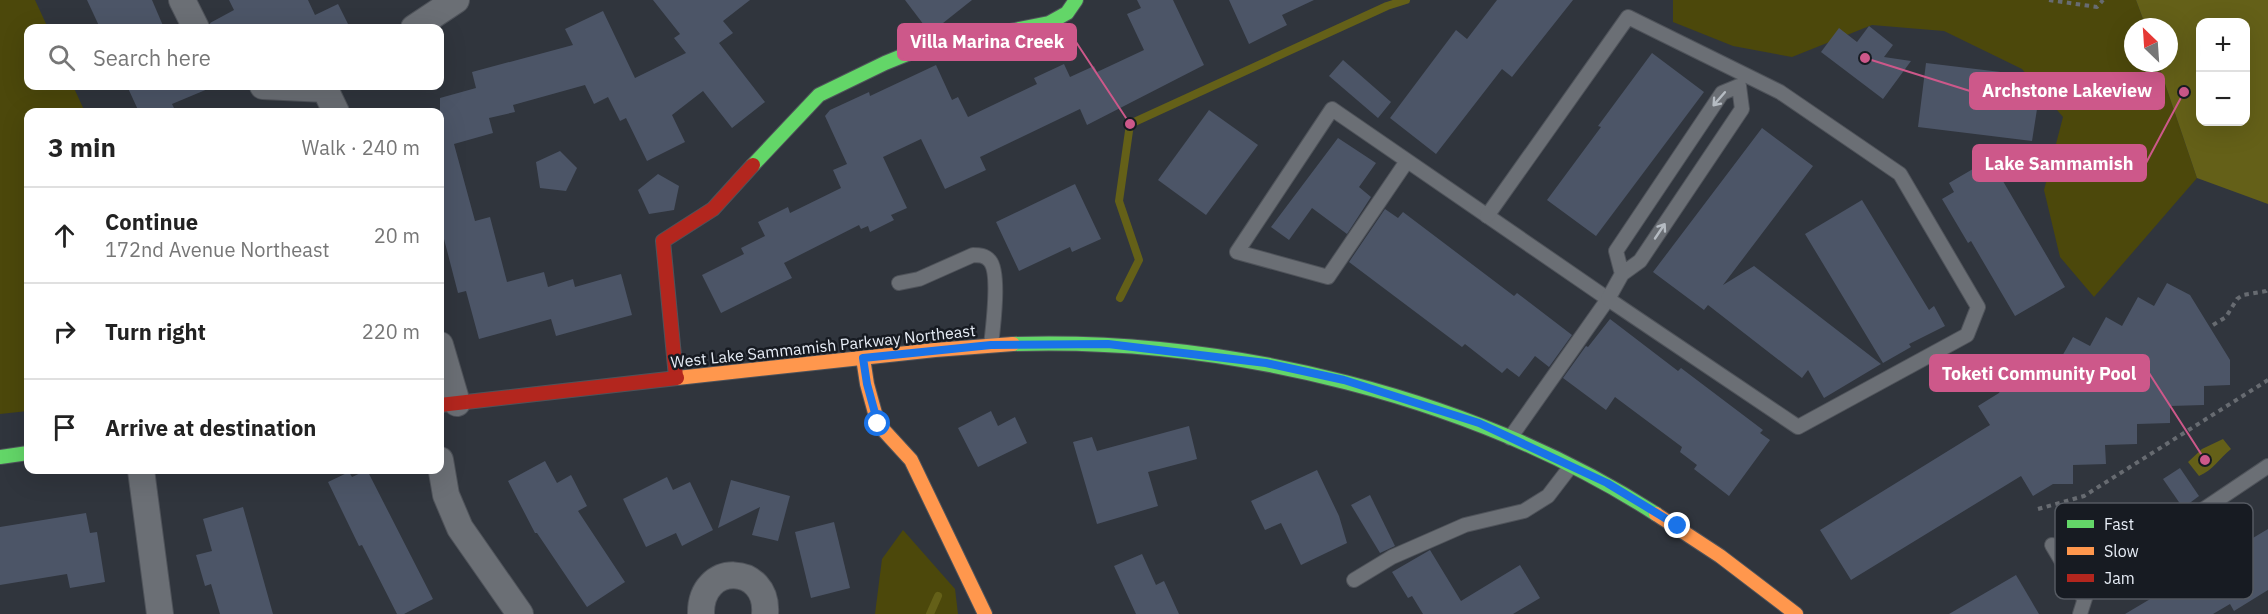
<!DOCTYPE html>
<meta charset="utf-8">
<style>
:root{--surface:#fff;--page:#f2f2f2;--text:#222;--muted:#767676;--line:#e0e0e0}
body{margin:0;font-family:"IBM Plex Sans",sans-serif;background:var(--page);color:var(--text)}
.controls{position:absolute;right:18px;top:18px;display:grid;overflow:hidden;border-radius:12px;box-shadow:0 6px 24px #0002}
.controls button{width:54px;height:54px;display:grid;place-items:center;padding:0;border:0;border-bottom:2px solid var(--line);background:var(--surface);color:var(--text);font:30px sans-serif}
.compass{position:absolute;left:2124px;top:18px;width:54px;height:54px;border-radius:50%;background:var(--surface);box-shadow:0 6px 24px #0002;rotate:335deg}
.stop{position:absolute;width:18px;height:18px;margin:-14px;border:4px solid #1a73e8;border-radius:50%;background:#fff}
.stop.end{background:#1a73e8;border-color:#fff;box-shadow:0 2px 6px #0008}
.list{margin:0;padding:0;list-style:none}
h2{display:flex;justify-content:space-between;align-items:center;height:78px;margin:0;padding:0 24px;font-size:26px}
h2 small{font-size:20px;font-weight:400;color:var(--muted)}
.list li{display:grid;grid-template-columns:39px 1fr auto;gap:18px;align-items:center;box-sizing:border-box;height:96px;padding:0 24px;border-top:2px solid var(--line)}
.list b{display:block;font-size:22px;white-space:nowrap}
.list p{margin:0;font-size:20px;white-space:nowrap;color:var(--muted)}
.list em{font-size:20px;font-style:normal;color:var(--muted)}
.icon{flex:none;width:33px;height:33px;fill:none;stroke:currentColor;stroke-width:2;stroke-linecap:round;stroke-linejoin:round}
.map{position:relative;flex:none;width:2268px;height:614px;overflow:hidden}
.search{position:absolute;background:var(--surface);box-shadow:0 6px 24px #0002;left:24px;top:24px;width:420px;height:66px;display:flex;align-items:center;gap:15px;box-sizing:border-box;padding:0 21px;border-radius:12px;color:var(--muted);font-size:22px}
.panel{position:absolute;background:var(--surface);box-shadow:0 6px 24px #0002;left:24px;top:108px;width:420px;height:366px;border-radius:12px}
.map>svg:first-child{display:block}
</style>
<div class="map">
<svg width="2268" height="614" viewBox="0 0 2268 614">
<rect width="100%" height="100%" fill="#30353d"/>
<g fill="#4c480b">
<polygon points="0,0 35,0 48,28 28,28 28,86 73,86 85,112 28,112 28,411 0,414"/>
<polygon points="1673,0 2136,0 2146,27 2133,27 2133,63 2158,63 2197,178 2094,297 2060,257 2044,190 2063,117 2022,69 1944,31 1872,25 1792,57 1733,46 1673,22"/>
<polygon points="903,530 955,589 958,614 875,614 882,559"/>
</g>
<g fill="#646018" fill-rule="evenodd">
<path d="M2136 0H2268V204L2197 178 2158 63H2169V27H2146ZM2200 22H2246V122H2200Z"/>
<path d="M2223 439 2231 449C2219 459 2213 470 2199 476L2188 462 2202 449Z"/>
</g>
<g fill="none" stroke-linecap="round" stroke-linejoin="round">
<g stroke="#646018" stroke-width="8">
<polyline points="1120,298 1139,260 1119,201 1130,124 1387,6 1406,0"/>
<polyline points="930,614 938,596"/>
</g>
</g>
<g fill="#4c5567">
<polygon points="87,0 152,0 164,28 100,28"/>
<polygon points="229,0 308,0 315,15 338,4 350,28 211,28 210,23 234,10"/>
<polygon points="653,0 750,0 723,21 733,33 719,43 765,102 732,128 703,91 672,115 685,142 647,161 626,118 620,121 608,97 594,104 585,85 513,105 515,112 489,118 493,133 454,144 475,221 490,217 507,282 544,272 548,287 573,279 575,287 621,274 632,315 556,336 551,319 479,339 466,291 458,293 444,239 440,240 440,98 476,88 472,72 573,45 565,29 603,11 635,78 686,53 674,38 680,34"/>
<polygon points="905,0 972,0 938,27 927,29"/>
<polygon points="1137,0 1173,0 1204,65 1087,125 1080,109 980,157 986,170 945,189 921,139 883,157 907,208 891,215 894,220 870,232 868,226 861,229 859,225 784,263 792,278 721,313 702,275 744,254 741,248 765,236 758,222 788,207 790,213 841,188 833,170 847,164 825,116 830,110 869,92 870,96 936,65 952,100 958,97 968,117 1037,84 1034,78 1064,64 1070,77 1094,66 1097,72 1144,50 1127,14 1141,8"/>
<polygon points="1229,0 1314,0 1282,15 1287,25 1249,44"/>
<polygon points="1497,0 1573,0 1512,77 1502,69 1436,154 1390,118 1456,30 1467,39"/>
<polygon points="1869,26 1893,45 1884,57 1911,61 1883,99 1821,52 1839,28 1857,42"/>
<polygon points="1652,53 1704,92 1596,236 1547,200 1601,127 1598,126"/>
<polygon points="1343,60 1391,102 1378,118 1329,76"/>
<polygon points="1926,63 2042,77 2032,141 1918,127"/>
<polygon points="127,86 215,86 172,104 176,112 139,112"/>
<polygon points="1209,110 1258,145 1206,215 1158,180"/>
<polygon points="1762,128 1813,166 1723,285 1754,266 1881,364 1824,398 1808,370 1802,378 1708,305 1704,310 1653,272"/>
<polygon points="1338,138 1376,163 1359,187 1371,197 1347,234 1312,208 1289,240 1271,227"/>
<polygon points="560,151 577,168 566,191 540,188 536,162"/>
<polygon points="1990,159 2065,287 2015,316 1971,241 1968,243 1942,199 1954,192 1949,183"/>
<polygon points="658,174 679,186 674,210 649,214 638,190"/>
<polygon points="1075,184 1101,239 1072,252 1070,247 1019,271 996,222"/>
<polygon points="1862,200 1929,310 1934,306 1945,326 1909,344 1911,347 1883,363 1805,234"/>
<polygon points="1385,209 1398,218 1403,212 1514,296 1517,293 1572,335 1549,367 1535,356 1519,377 1507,368 1502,373 1465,344 1462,347 1349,262"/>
<polygon points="2167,283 2190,295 2230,360 2230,385 2204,386 2204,405 2170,406 2170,423 2137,424 2137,444 2105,445 2106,464 2073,465 2073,484 2053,484 2033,496 2021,476 1851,580 1820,530 1990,425 1978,406 1999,393 2008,376 2025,385 2040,356 2057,365 2073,337 2090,346 2106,317 2122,326 2138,297 2154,306"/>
<polygon points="1610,319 1678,371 1681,368 1763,430 1760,433 1770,440 1729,496 1694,469 1697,465 1680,452 1682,447 1615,397 1606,410 1563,378 1586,346 1588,347"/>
<polygon points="991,411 998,426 1015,417 1027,443 978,467 958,428"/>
<polygon points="1189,426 1197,459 1148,472 1158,506 1097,524 1073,442 1092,437 1097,451"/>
<polygon points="545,461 557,483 571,475 587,506 578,511 625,582 587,607 537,533 535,533 508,481"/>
<polygon points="2180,468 2199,496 2183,508 2163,479"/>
<polygon points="367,470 433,599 404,614 397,614 362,545 359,546 328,482 349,472 352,477"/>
<polygon points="1317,470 1339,516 1347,543 1301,565 1281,523 1265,530 1251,501"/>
<polygon points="667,477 673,490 690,482 713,530 682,546 676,533 646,547 623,499"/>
<polygon points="731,480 790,496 778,541 752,535 760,507 718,528"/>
<polygon points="1370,495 1395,546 1380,553 1351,505"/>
<polygon points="243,507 273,614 220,614 211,584 205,586 196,555 212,551 203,519"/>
<polygon points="86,513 90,533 97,532 105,582 70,588 67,574 0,585 0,527"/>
<polygon points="834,522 850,588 811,598 795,532"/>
<polygon points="2268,529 2268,590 2234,611 2230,604 2213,614 2125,614"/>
<polygon points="1430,550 1461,601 1520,565 1540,598 1513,614 1423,614 1412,596 1408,598 1392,572"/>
<polygon points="1142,554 1156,585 1164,581 1179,614 1136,614 1114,566"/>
<polygon points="2016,575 2039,614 1949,614"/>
</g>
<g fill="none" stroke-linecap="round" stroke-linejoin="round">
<g stroke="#4f535a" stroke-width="16">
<g id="lane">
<polyline points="1407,161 1328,277 1237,252 1332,109 1608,299 1510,438"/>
<polyline points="1487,216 1628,17 1780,92 1900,174 1978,307 1967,335 1798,427 1608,299 1622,274 1640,261 1742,109 1739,86 1722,93 1616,251 1622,274"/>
<path d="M899 283 919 279 973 255C979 255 985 255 990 261 1000 273 993 328 991 345"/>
<polyline points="2052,545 2084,599"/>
<polyline points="1354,580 1392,557 1465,525 1524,511 1548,496 1571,466"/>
<polyline points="2080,614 2087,592 2100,579 2268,466"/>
</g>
</g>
<g stroke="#4f535a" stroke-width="28">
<g id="street">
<polyline points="182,0 196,28"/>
<polyline points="414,28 456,0"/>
<polyline points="263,86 325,89 336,112"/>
<polyline points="440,345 457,403"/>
<polyline points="440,460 446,495 460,528 520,614"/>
<polyline points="141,470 160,614"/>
<path d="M701 614C700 561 769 564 765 614"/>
</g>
</g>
<g stroke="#4f535a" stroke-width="16">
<g id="fast">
<polyline points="753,165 819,95 885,63 917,50 1049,23 1067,13 1076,0"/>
<path d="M1013 344C1228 337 1474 397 1656 514"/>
<polyline points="0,457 28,453"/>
</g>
</g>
<g stroke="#4f535a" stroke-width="16">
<g id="slow">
<polyline points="863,358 867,384 878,424 911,460 985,614"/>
<polyline points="677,378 935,350 1013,344"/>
<polyline points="1656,514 1720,556 1796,614"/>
</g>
</g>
<g stroke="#4f535a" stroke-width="16">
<g id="jam">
<polyline points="676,377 663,241 713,209 753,165"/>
<polyline points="440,405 677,378"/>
</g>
</g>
<g stroke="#676b71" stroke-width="4" stroke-dasharray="4.5 4.5" stroke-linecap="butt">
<polyline points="2049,0 2097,7 2103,0"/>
<polyline points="2213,325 2226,317 2237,299 2243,295 2266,291 2268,289"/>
<polyline points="2038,509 2084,496 2268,380"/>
</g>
<use href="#lane" stroke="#6b6f75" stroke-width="14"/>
<use href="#street" stroke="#6b6f75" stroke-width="26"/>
<use href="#fast" stroke="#63d668" stroke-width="14"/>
<use href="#slow" stroke="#ff974d" stroke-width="14"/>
<use href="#jam" stroke="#b3261e" stroke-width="14"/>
</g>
<defs><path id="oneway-shaft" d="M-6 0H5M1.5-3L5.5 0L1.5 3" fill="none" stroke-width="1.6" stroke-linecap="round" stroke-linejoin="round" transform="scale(1.5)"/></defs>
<g stroke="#b5bbc2">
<use href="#oneway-shaft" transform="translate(1719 99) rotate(131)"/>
<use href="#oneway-shaft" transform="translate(1660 231) rotate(-56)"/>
</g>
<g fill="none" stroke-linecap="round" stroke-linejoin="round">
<polyline stroke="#1a73e8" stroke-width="8" points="878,424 867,384 863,358 991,345 1108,344 1266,363 1344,380 1479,423 1607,483 1678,526"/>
</g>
<g text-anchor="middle" stroke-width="5" stroke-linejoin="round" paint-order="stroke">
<g font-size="16" fill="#e7edf6" stroke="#171b22">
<text transform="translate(823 346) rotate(-6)" y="6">West Lake Sammamish Parkway Northeast</text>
</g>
</g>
<rect x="2055" y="503" width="198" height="96" rx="9" fill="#171b22" stroke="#555a62" stroke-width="1.5"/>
<rect x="2067" y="520" width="27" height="8" fill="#63d668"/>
<rect x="2067" y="547" width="27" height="8" fill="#ff974d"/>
<rect x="2067" y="574" width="27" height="8" fill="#b3261e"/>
<g font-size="16" fill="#e7edf6">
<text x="2104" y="530">Fast</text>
<text x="2104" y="557">Slow</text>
<text x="2104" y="584">Jam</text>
</g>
<path fill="none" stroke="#cd588a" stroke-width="2" d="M1130 124L1076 42M1865 58L1970 91M2184 92L2146 163M2205 460L2149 373"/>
<g fill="#cd588a" stroke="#171b22" stroke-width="2">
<circle cx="1130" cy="124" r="6"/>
<circle cx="1865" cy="58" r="6"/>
<circle cx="2184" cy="92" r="6"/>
<circle cx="2205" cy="460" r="6"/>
</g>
<g fill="#cd588a" stroke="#cd588a" stroke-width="2">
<rect x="898" y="24" width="178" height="36" rx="6"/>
<rect x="1970" y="73" width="194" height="36" rx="6"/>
<rect x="1973" y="145" width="173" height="36" rx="6"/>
<rect x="1930" y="355" width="219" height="36" rx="6"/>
</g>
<g font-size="18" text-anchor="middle" font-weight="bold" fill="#fff">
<text x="987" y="48">Villa Marina Creek</text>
<text x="2067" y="97">Archstone Lakeview</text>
<text x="2059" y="170">Lake Sammamish</text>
<text x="2039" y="380">Toketi Community Pool</text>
</g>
</svg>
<div class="controls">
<button>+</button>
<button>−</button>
</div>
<svg class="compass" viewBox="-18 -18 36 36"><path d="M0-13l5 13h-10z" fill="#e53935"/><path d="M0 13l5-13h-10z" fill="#767676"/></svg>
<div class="stop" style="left:878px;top:424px"></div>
<div class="stop end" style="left:1678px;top:526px"></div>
<div class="search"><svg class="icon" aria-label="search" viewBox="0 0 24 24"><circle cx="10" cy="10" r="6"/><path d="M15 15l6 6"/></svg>Search here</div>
<section class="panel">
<h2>3 min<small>Walk · 240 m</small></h2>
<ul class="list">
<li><svg class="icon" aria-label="ahead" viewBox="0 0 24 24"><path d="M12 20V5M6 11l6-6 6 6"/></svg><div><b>Continue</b><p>172nd Avenue Northeast</p></div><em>20 m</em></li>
<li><svg class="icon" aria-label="right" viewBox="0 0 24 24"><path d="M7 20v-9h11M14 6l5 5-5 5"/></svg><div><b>Turn right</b></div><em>220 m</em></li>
<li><svg class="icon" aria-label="arrive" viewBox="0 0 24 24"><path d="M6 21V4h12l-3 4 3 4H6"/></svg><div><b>Arrive at destination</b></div></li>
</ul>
</section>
</div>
